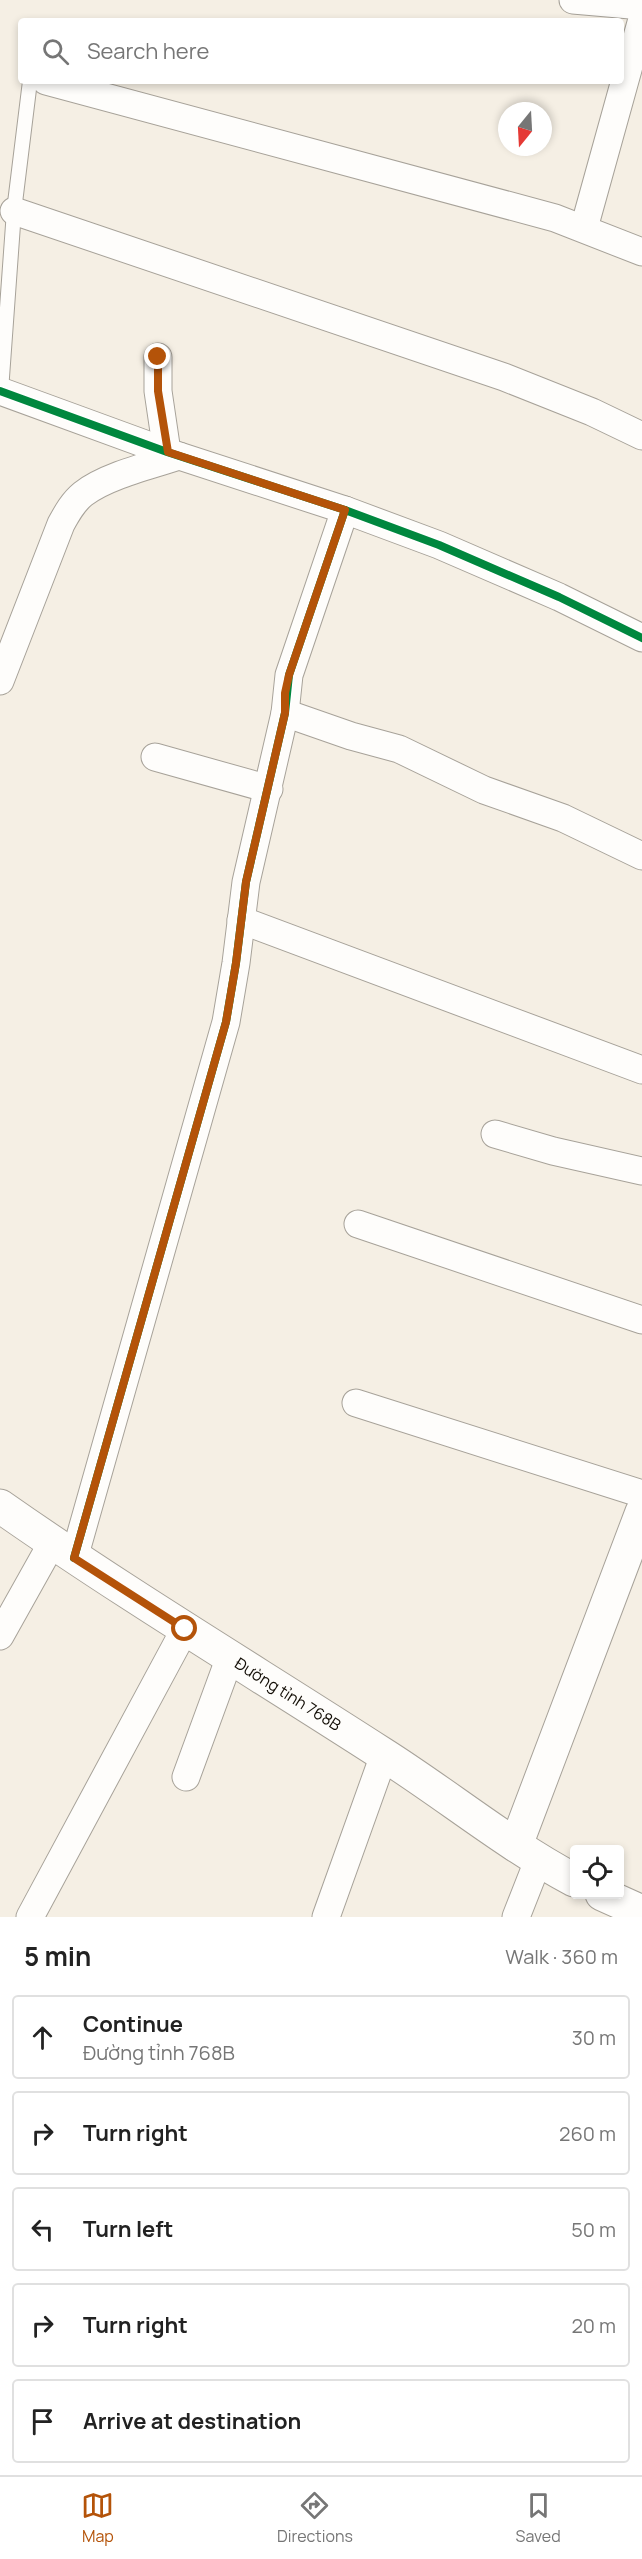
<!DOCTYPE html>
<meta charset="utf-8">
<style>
:root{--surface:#fff;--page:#f2f2f2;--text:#222;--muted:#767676;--line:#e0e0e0;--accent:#b45309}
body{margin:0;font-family:Manrope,sans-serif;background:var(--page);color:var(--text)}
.controls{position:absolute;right:18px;bottom:18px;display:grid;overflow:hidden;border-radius:6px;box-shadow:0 3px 9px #0003}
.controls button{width:54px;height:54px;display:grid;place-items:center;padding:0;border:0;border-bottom:2px solid var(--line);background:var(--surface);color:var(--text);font:30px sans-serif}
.compass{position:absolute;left:498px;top:102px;width:54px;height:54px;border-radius:50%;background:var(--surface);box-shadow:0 3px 9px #0003;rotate:198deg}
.stop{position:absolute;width:18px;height:18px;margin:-14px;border:4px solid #b45309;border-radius:50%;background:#fff}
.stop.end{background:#b45309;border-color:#fff;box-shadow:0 2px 6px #0008}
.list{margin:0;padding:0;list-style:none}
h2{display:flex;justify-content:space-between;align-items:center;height:78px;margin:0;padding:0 24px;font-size:26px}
h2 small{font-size:20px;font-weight:400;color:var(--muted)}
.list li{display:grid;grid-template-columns:39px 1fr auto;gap:18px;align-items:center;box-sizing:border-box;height:84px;margin:0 12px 12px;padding:0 12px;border:2px solid var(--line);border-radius:6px}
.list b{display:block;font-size:22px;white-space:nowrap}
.list p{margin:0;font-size:20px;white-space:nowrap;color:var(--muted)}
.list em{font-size:20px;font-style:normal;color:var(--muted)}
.icon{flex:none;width:33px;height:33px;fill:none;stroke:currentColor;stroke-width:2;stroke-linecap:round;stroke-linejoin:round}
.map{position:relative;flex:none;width:642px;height:1917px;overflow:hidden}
.search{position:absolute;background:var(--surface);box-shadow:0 3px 9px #0003;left:18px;right:18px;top:18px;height:66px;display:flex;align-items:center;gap:15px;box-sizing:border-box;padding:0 21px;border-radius:6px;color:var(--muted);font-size:22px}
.sheet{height:558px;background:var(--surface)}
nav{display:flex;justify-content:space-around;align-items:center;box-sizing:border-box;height:84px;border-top:2px solid var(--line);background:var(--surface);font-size:16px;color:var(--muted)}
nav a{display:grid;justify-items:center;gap:3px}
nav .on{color:var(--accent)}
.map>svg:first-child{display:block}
</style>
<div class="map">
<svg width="642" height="1917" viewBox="0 0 642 1917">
<rect width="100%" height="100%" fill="#f5efe4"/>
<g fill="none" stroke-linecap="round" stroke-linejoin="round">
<g stroke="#a7a299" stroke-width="16">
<polyline id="lane" points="1,391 14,211 30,81"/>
</g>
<g stroke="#a7a299" stroke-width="29">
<g id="street">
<polyline points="573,0 642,6"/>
<polyline points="46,81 555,218 642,252"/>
<polyline points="14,211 504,377 592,412 642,436"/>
<polyline points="584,228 642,19"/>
<polyline points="158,357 158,391 167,452"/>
<polyline points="0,391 167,452 345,510 439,545 559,597 642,638"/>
<path d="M0 681 61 524C67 513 73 502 83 494 106 476 151 465 179 456"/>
<polyline points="285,713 351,736 399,749 484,790 563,818 642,856"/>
<polyline points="155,757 269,789"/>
<polyline points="241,920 642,1070"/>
<polyline points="495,1134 553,1151 642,1171"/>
<polyline points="358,1224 642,1320"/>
<polyline points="356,1403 642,1494"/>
<polyline points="74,1558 226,1022 236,963 246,882 285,713 289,675 345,510"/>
<polyline points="0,1636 52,1543"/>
<polyline points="186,1777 230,1657"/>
<polyline points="30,1917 185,1629"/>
<polyline points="326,1917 384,1755"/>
<polyline points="516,1917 538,1861"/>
</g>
</g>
<g stroke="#a7a299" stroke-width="35">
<g id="secondary">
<path id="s1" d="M0 1506C124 1593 254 1671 381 1753 446 1794 506 1844 574 1880"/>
<polyline points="516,1845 642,1512"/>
<polyline points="602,1894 642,1912"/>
</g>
</g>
<use href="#lane" stroke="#fefdfb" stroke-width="14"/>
<use href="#street" stroke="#fefdfb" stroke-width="27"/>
<use href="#secondary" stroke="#fefdfb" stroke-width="33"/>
<g stroke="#fff" stroke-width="11">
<g id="cycleway">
<polyline points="0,391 167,452 345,510 439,545 559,597 642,638"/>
<polyline points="74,1558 226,1022 236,963 246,882 285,713 289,675 345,510"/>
</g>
</g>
<use href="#cycleway" stroke="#00873e" stroke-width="8"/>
</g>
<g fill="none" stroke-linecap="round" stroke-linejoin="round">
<polyline stroke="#b45309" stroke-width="8" points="158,357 158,391 168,452 345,510 289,675 285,693 285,713 246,882 236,963 226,1022 74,1558 185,1629"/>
</g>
<g text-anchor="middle" stroke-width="6" stroke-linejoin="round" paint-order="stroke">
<g font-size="16" fill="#130e06" stroke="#fff">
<text dy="6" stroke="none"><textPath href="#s1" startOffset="344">Đường tỉnh 768B</textPath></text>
</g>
</g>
</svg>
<div class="controls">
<button><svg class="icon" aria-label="locate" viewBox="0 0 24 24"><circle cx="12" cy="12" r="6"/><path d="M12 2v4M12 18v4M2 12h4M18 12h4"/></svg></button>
</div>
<svg class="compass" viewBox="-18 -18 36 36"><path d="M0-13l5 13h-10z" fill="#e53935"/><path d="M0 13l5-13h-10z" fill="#767676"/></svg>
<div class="stop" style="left:185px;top:1629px"></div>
<div class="stop end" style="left:158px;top:357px"></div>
<div class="search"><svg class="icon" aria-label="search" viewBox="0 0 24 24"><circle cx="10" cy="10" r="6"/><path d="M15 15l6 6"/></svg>Search here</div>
</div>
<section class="sheet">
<h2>5 min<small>Walk · 360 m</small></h2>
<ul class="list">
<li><svg class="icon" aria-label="ahead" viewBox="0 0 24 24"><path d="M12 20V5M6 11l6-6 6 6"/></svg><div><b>Continue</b><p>Đường tỉnh 768B</p></div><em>30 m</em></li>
<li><svg class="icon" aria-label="right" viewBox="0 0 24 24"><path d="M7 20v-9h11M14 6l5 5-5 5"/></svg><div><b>Turn right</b></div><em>260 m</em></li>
<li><svg class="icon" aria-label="left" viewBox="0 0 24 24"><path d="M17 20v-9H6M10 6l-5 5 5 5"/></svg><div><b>Turn left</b></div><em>50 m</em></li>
<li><svg class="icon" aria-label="right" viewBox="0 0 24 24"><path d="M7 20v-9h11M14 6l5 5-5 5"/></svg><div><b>Turn right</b></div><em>20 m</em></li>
<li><svg class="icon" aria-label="arrive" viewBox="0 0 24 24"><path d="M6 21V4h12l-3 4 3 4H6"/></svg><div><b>Arrive at destination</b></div></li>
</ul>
</section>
<nav>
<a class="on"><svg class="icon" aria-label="map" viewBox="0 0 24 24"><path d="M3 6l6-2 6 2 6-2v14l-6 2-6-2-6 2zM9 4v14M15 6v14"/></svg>Map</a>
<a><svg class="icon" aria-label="directions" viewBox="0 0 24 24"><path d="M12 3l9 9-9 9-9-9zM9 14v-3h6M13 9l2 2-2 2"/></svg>Directions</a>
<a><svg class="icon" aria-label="saved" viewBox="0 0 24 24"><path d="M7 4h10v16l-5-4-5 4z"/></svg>Saved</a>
</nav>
